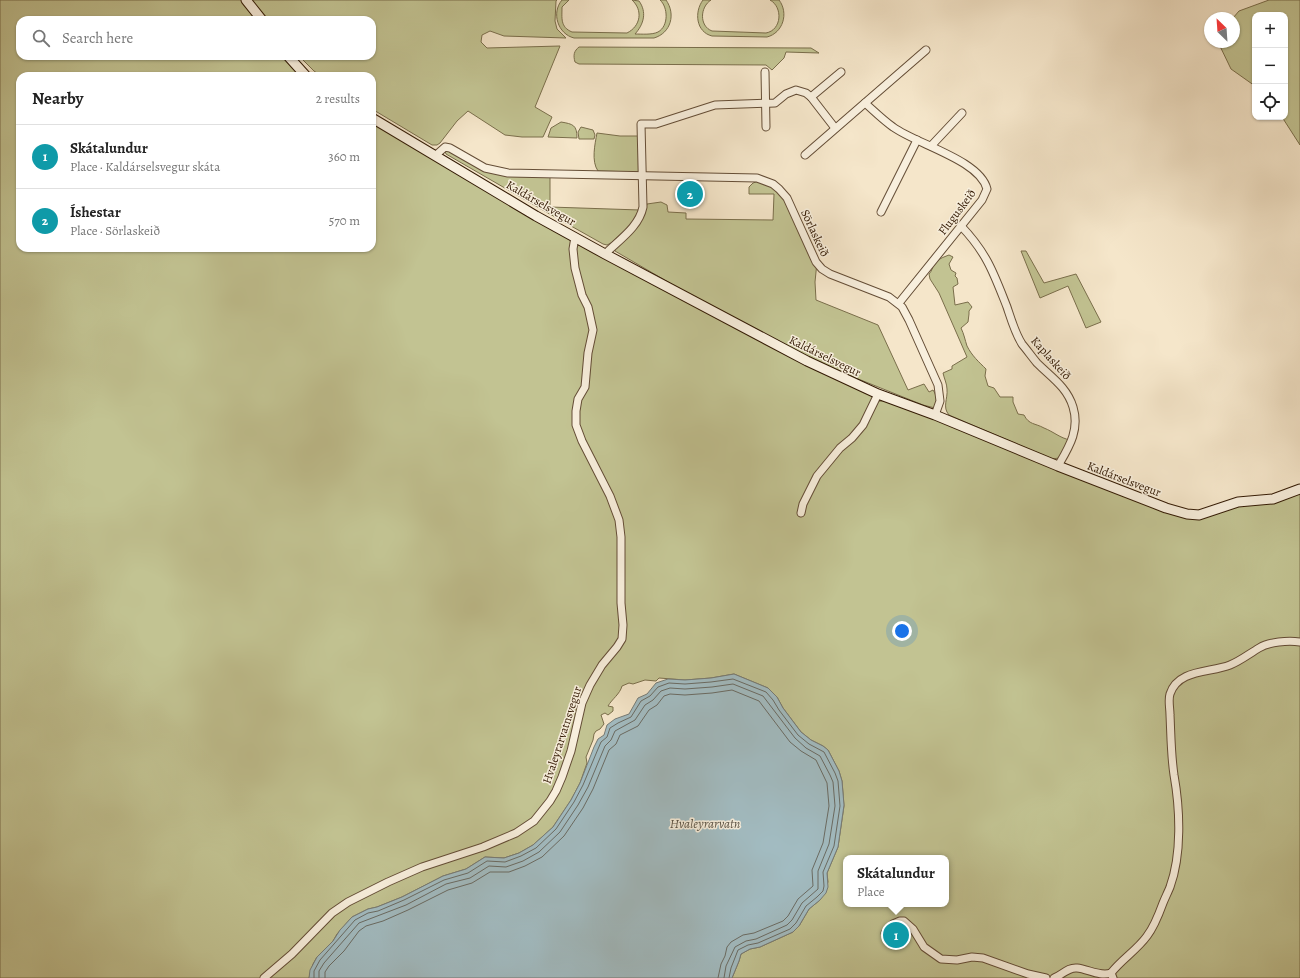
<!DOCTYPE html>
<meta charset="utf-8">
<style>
:root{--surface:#fff;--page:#f6f6f6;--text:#222;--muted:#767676;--line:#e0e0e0;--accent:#db2777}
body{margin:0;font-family:Alegreya,serif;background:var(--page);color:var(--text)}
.controls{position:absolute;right:12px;top:12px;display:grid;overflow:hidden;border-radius:8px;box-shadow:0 1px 3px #0004}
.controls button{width:36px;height:36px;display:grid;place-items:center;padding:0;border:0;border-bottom:1px solid var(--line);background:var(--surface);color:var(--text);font:20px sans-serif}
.compass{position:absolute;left:1204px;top:12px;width:36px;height:36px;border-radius:50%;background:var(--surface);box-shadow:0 1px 3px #0004;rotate:335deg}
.you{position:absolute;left:902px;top:631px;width:14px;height:14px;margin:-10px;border:3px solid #fff;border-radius:50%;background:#1a73e8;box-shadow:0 0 0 6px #1a73e833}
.badge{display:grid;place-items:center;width:26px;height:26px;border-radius:50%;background:var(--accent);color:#fff;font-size:13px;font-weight:700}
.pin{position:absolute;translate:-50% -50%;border:2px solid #fff;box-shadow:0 1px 4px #0006}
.popup{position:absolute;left:843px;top:855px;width:106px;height:52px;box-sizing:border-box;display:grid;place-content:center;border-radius:8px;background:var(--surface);filter:drop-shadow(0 1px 3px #0005);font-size:13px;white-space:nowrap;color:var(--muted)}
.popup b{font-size:15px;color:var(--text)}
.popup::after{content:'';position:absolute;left:50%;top:100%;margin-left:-8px;border:8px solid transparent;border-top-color:var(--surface)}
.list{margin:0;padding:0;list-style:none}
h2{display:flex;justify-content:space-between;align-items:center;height:52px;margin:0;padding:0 16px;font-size:17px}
h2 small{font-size:13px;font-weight:400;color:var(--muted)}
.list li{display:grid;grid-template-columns:26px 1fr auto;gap:12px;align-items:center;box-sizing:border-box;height:64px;padding:0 16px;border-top:1px solid var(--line)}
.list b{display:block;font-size:15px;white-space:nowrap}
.list p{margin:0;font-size:13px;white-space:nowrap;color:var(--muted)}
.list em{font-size:13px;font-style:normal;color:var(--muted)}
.icon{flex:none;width:22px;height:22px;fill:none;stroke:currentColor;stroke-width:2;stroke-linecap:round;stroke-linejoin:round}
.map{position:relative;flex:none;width:1300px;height:978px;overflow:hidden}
.search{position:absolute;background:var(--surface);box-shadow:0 1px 3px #0004;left:16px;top:16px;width:360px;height:44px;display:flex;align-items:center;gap:10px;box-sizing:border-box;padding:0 14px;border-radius:12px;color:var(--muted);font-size:15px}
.panel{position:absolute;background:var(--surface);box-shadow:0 1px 3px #0004;left:16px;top:72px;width:360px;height:180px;border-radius:12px}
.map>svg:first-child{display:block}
</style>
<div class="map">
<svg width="1300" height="978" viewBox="0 0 1300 978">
<rect width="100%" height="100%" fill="#f5e6ca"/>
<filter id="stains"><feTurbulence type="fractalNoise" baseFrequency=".005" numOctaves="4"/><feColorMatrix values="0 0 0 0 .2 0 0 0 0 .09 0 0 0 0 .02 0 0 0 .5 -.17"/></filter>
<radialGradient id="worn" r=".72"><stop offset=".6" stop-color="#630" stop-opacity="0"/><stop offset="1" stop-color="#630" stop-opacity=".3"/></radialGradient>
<g fill="#c2c392" stroke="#7a6e4b" fill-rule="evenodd">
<path d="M0 0H241L259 20H20V56H292L312 76H20V248H372V113L573 234 579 246 580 243 874 395 872 402 891 400 1175 514 1236 506 1300 492V978H732L739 961 741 954 750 949 760 947 793 932 799 926 809 909 820 900 828 882 827 873 838 847 844 806 842 781 839 771 828 750 823 746 811 740 801 732 783 708 777 697 768 688 734 674 711 678 685 680 659 678 656 681 645 680 633 684 629 683 622 686C620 694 612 699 608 706L613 707V711L608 715 605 713 601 715 604 724 600 729 596 731 594 734 593 740 586 757 587 763 580 783 571 800 553 827 542 837 533 845 519 853 504 858 485 857 466 869 443 876 402 897 377 907 368 909 352 917 337 934 333 941 317 957 313 964 309 978H0ZM846 858H946V904H846Z"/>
<polygon points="250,0 557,0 556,1 555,21 557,29 566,38 504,36 490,31 482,35 481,42 487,48 560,46 535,107 552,117 543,137 522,137 505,135 468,111 457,121 440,143 437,145 432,145 372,109 372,76 321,76 314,71 299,56 372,56 372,20 267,20"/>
<path d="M562 0H569L562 7C562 18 560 27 572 32L627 33C641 26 643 10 632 0L639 1C647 12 644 24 635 34 642 34 652 35 658 32 669 26 668 7 660 0H666C676 14 671 33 654 38H574C558 34 551 13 562 0Z"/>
<path d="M703 0H711C700 7 699 26 712 31L766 33C782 30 783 7 770 0H779C789 13 783 33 767 37L712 36C696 32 694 12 703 0Z"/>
<polygon points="1269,0 1300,0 1300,145 1282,117 1285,117 1285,15 1255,15 1255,86 1231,69 1218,42 1234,42 1233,18 1239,11"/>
<path d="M579 47 811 48 819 53 786 52 784 58 772 70 766 65 579 64 575 62C573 55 574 51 579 47Z"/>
<path d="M561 122C573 124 577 125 577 138L548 137 551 128Z"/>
<polygon points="581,127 593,130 595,135 594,139 579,139 578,132"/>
<path d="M597 133 620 136H637L641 139V169L639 172 598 171C591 161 595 144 597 133Z"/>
<polygon points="446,149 488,168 550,176 550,207 640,210 635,221 611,243 607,245 603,244 548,213 446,154 445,151"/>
<path d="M759 181 772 187 781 194 817 262 815 282 816 300 878 325 908 390 924 384 929 392 933 390C937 396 937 400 935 408L923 405 821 364 680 289 615 251 614 247 644 215 647 204 661 202 667 205 668 212 686 213V219L773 220 774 194H749V187L753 183Z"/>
<polygon points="1021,251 1026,251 1044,283 1076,274 1101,322 1086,328 1068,286 1040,298"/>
<path d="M949 255 953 257 949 264 951 270 956 273 955 276 957 278 958 284 953 287 955 305 968 302 972 307 969 311V314L968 322 961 328C964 334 965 340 967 346 972 356 979 362 986 369L985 376 988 386 994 388 1000 397H1013V402L1018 414 1024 415C1029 425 1035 423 1044 428 1054 432 1060 438 1070 440L1059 458 1052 459 949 415C942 407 948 399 947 389 947 384 944 378 943 373L952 369V366L967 357 939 293 930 279 929 274C932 271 932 268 934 265 937 259 944 257 949 255Z"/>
</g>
<polygon fill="#a2bcc2" stroke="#767b76" points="734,674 768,688 777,697 783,708 801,732 811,740 823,746 828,750 839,771 842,781 844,805 838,847 827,873 828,887 826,893 820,900 809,909 799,926 793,932 760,947 750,949 741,954 739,961 732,978 309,978 310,970 317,957 333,941 340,930 352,917 368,909 377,907 402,897 443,876 466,869 485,857 504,858 519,853 533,845 553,827 571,800 580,783 594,747 598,739 604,735 607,725 615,719 629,714 638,698 647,694 656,683 668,679 685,680 711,678"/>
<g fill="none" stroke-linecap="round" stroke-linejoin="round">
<g stroke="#6a6b63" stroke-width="1">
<polyline points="314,978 314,971 320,960 355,920 368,913 378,911 404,900 444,880 468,873 487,861 505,862 521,856 536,848 556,829 574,802 583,785 598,749 601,742 607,737 610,728 618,723 631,717 641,701 650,696 658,687 669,683 685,684 711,682 733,679 766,692 773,700 779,710 798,735 809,744 824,752 835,773 838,781 840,806 834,846 823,872 824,886 823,891 817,897 806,906 796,923 790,929 758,943 748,945 738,950 731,968 729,978"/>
<polyline points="319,978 319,971 324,963 359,923 406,905 446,884 470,878 489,866 506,867 523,861 539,852 560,832 578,805 588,787 605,746 611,740 615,731 635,720 645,705 653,700 661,691 670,688 685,689 712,687 733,684 763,696 795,738 806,748 820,756 830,775 833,782 835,806 829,844 818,871 818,889 802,903 792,920 787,925 756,939 746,941 735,947 726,966 724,978"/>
<polyline points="325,978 325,972 329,966 344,951 359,931 366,926 383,921 408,910 448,890 472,883 490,872 509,872 525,866 542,857 564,836 583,808 593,789 609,750 616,744 620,735 638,726 649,710 657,705 664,696 670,694 685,695 712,693 732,690 759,701 790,742 801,751 816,760 827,783 829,806 823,843 812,870 813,886 798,899 788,916 783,921 754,933 743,935 731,942 727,947 725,956 721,964 718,978"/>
</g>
<g stroke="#644d36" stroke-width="9">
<g id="street">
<polyline points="765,72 766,127"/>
<polyline points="811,97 841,72"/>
<path d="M865 103C874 111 883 120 893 127 916 144 980 160 987 189L982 200 899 303"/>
<polyline points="931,146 962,113"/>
<polyline points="436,155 445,147 450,148 485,168 508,173 757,178 773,184 779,189 787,198 816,262 822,269 830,274 889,297 902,307 909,320 938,385 940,401 935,415"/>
<polyline points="805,155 926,50"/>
<polyline points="881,212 917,140"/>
<path d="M961 226C987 253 994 274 1007 307 1011 319 1015 333 1022 344 1027 350 1032 357 1037 363 1051 377 1067 387 1073 407 1080 430 1069 447 1058 466"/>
<path d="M605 254C619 240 639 227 643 207L641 124H656L715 105 775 103 786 94 796 90 806 93 811 97 835 128"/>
<polyline points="801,513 803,504 817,476 840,448 852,438 863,425 878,394"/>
<polyline points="885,933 893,924 900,921 904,921 913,929 924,947 941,959 957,960 972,957 983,958 1028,974 1046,978"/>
<polyline points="264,978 292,954 332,913 348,902 388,882 422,867 483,847 516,833 534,821 550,801 556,791 562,777 571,751 582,703 590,685 602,665 617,647 622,639 623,625 621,603 621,537 619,520 610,496 582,441 576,425 576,411 578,399 585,387 588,353 593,330 588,307 582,295 575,268 573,249 575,237"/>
<path d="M1054 978C1062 975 1068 967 1077 968 1088 969 1100 977 1111 973"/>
<path d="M1113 978 1111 973C1122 959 1137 950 1147 936 1154 927 1159 914 1163 903 1165 898 1168 892 1170 887 1182 854 1180 809 1174 775 1171 755 1171 736 1170 715 1170 708 1168 700 1170 694 1178 669 1210 673 1230 665 1240 661 1249 654 1259 648 1269 642 1288 640 1300 642"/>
</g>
</g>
<g stroke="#331a04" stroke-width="11">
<g id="secondary">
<polyline points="246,0 262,20"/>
<polyline points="288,56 306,76"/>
<polyline points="372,118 536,216 605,254 807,361 878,394 935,415 1058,466 1166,508 1187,514 1199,515 1238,502 1273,499 1300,489"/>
</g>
</g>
<use href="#street" stroke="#f8efdd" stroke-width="7"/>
<use href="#secondary" stroke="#f8efdd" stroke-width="9"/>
</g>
<g text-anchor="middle" stroke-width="3" stroke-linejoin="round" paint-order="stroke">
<g font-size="12" fill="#331a04" stroke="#f8efdd">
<text transform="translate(541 203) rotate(30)" y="4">Kaldárselsvegur</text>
<text transform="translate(957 212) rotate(-53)" y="4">Fluguskeið</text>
<text transform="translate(815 233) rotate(65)" y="4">Sörlaskeið</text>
<text transform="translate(825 356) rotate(26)" y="4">Kaldárselsvegur</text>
<text transform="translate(1051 358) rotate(48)" y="4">Kaplaskeið</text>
<text transform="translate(1124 479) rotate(21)" y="4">Kaldárselsvegur</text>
<text transform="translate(562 735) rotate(-72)" y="4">Hvaleyrarvatnsvegur</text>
</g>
<g font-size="13" font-style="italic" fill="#5a5346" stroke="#f8efdd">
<text x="705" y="828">Hvaleyrarvatn</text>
</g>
</g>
<rect width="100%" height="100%" filter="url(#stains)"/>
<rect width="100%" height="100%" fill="url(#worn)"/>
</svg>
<div class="controls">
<button>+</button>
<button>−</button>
<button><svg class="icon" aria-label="locate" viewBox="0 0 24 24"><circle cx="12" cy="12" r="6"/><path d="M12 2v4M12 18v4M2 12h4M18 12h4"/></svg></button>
</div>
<svg class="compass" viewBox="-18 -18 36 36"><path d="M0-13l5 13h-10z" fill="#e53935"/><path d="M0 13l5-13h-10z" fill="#767676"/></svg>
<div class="you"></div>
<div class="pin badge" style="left:896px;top:935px;background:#0f9aa8">1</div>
<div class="popup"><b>Skátalundur</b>Place</div>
<div class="pin badge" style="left:690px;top:194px;background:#0f9aa8">2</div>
<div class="search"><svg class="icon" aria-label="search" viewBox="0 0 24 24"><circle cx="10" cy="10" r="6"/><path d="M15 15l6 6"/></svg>Search here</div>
<section class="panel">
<h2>Nearby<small>2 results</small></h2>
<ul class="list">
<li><span class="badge" style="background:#0f9aa8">1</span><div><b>Skátalundur</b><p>Place · Kaldárselsvegur skáta</p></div><em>360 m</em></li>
<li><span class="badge" style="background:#0f9aa8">2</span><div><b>Íshestar</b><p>Place · Sörlaskeið</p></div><em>570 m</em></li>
</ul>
</section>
</div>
